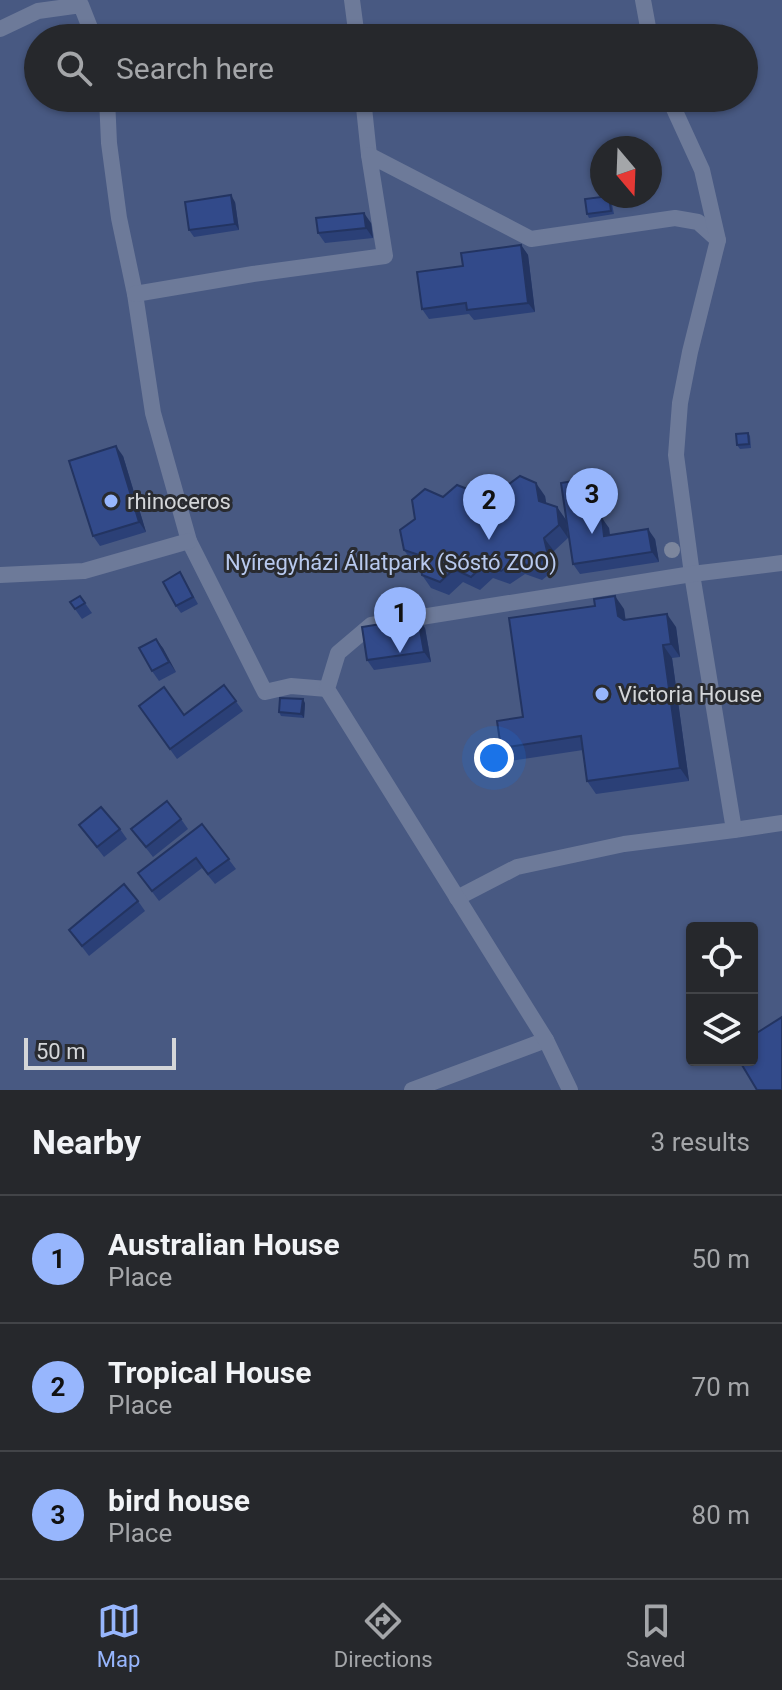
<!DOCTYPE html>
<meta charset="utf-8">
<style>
:root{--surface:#26282c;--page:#2e3034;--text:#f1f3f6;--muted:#a4a6a9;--line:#424448;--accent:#97b6fd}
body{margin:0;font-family:Roboto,sans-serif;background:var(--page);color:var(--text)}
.controls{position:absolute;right:24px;bottom:24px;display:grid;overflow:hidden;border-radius:8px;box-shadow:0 2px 6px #0004}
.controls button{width:72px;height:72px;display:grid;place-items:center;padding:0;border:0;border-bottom:2px solid var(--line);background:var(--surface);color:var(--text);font:40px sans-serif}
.compass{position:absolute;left:590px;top:136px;width:72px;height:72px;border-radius:50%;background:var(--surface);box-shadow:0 2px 6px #0004;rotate:161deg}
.scale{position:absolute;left:24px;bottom:20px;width:152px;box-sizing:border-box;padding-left:8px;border:4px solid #d4d6d9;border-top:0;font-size:22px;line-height:28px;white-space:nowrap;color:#d4d6d9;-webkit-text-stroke:6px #292b30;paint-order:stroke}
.you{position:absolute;left:494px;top:758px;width:28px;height:28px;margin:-20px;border:6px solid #fff;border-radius:50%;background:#1a73e8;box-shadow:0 0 0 12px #1a73e833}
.badge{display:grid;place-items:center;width:52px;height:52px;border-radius:50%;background:var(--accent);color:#111;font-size:26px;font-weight:700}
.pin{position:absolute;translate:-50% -66px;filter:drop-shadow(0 2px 4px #0008)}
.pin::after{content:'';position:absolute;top:42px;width:28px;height:24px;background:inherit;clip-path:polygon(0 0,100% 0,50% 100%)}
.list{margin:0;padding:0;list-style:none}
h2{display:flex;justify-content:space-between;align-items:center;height:104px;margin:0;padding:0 32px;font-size:34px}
h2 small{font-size:26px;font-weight:400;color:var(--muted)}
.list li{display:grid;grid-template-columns:52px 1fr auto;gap:24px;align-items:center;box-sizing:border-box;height:128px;padding:0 32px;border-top:2px solid var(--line)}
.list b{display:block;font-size:30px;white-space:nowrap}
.list p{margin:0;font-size:26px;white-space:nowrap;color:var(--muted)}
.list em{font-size:26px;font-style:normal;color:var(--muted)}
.icon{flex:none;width:44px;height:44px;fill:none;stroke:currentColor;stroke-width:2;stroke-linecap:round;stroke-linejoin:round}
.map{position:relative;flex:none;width:782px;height:1090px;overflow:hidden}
.search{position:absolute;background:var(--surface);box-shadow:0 2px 6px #0004;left:24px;right:24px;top:24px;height:88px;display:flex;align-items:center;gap:20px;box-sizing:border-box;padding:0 28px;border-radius:44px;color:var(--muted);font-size:30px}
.sheet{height:488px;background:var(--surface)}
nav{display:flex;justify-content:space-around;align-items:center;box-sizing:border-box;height:112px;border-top:2px solid var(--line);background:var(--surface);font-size:22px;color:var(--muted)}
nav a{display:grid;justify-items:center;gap:4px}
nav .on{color:var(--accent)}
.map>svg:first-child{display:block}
</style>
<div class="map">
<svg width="782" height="1090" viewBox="0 0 782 1090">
<rect width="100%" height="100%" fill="#33353a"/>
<path fill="#485982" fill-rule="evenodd" d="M0 0H782V1090H0ZM38 38H744V98H38ZM602 148H650V196H602ZM692 928H752V1060H692Z"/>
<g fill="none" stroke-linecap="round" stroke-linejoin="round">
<g stroke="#6d7a99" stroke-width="16">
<polyline points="352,0 357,38"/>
<polyline points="643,0 650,38"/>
<polyline points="0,29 38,11 81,5 94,38"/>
<polyline points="107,98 109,143 119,218 135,294 153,413 189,541 265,692 291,686 327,689"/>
<polyline points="363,98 369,155"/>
<polyline points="135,294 253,274 385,256 369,155 531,239 675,218 698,222 718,240"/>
<polyline points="0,575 84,571 189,541"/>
<polyline points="734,830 782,823"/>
<polyline points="457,898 517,867 624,844 734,830 692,574 676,455 680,403 690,352 718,240 702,170 669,98"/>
<polyline points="412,1090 546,1040"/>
<polyline points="570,1090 546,1040 327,689 338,653 371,625 692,574 782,563"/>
</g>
</g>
<circle fill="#7c869d" cx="672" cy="550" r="8"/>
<g fill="#2b4077">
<polygon points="611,199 614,214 589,218 587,214"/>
<polygon points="235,202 239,230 194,237 189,230"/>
<polygon points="371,223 373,238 325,243 318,233"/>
<polygon points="521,245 528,255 535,312 474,320 469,314 429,319 422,309 463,266"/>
<polygon points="748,433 750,436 751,448 740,449 737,445"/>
<polygon points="123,456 146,532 100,546 93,536"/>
<polygon points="505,487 545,496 546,503 557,507 566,520 568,538 554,551 557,568 542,580 525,574 510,584 493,578 480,590 463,582 449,595 431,588 422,575 420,566 413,563 404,550 415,519 443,497"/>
<polygon points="592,489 597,518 609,528 610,535 655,539 659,562 580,574 573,564"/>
<polygon points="180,572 198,604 181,613 176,606"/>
<polygon points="80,596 92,613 82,619 70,602"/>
<polygon points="595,606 624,609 625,620 676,627 680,657 672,658 689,781 596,794 587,781 583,750 510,761 501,748 523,717"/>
<polygon points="425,628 431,662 374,670 367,660"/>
<polygon points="156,639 176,672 159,681 152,671"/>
<polygon points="224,685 243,711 177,759 139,706 184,715"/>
<polygon points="305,703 304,718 281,716 279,712"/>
<polygon points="181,819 188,829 153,857 131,829"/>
<polygon points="202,824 236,869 215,884 202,868 159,901 138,873"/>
<polygon points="79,825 120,829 127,839 104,857"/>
<polygon points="138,901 145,911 89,956 69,930"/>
</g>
<g fill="#233461">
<polygon points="231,195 235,202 239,230 235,224"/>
<polygon points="364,213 371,223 373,238 366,228"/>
<polygon points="521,245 528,255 535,312 528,303"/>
<polygon points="116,446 123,456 146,532 139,522"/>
<polygon points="585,479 592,489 598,529 591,519"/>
<polygon points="536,483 545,496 548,514 539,501"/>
<polygon points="557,507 566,520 568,538 559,525"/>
<polygon points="602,518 609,528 611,546 604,536"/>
<polygon points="648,529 655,539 659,562 652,552"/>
<polygon points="544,538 554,551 557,568 548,555"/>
<polygon points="615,596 624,609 627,629 618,616"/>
<polygon points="667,614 676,627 680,657 671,644"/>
<polygon points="418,618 425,628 431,662 424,652"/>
<polygon points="156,639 163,648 176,672 169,662"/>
<polygon points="663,645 672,658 689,781 680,768"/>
<polygon points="303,699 305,703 304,718 301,714"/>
</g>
<g fill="#324a8a" stroke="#233461" stroke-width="2">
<polygon points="231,195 235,224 189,230 185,202"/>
<polygon points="609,196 611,211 587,214 585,199"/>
<polygon points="364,213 366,228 318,233 316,218"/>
<polygon points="521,245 528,303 467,310 466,303 422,309 417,272 463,266 461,253"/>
<polygon points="748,433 749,444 737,445 736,434"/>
<polygon points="116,446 139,522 93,536 69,461"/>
<polygon points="520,476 536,483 539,501 557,507 559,525 544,538 548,555 533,567 516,561 501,571 484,565 471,577 454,569 440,582 422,575 419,555 404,550 400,530 415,519 412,500 425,489 443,497 457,485 475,492 489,481 505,487"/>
<polygon points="585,479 591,519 602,518 604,536 648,529 652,552 573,564 561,483"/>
<polygon points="180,572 193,597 176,606 163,582"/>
<polygon points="80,596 85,603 75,609 70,602"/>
<polygon points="615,596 618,616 624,620 667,614 671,644 663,645 680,768 587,781 581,736 501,748 497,721 523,717 509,618 595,606 594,599"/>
<polygon points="418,618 424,652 367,660 362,627"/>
<polygon points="156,639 169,662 152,671 139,648"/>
<polygon points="224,685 236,701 170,749 139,706 164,687 184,715"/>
<polygon points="280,698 303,699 301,714 279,712"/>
<polygon points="167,801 181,819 146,847 131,829"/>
<polygon points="101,807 120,829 97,847 79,825"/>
<polygon points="202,824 229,859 208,874 196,858 152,891 138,873"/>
<polygon points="124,884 138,901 82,946 69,930"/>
<polygon points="782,1017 782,1090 757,1090 739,1060 752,1060 752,1036"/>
</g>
<g fill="#97b6fd" stroke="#292b30" stroke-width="3">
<circle cx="111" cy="501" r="8"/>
<circle cx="602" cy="694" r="8"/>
</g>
<g text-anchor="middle" stroke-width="6" stroke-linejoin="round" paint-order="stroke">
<g font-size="22" fill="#d4d6d9" stroke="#292b30" text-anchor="start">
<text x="127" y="509">rhinoceros</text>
<text x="618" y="702">Victoria House</text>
</g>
<g font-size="22" fill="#b8c9ee" stroke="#292b30">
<text x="391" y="570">Nyíregyházi Állatpark (Sóstó ZOO)</text>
</g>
</g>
</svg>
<div class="controls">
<button><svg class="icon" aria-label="locate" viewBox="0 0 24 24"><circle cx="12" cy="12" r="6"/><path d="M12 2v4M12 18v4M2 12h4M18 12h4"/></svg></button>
<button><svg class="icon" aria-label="layers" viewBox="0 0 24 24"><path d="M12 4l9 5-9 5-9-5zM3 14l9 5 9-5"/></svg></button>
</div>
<svg class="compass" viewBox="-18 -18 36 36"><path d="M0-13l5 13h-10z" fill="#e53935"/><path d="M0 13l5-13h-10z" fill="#a4a6a9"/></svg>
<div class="scale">50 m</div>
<div class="you"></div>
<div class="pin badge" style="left:400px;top:653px">1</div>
<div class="pin badge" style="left:489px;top:540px">2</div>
<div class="pin badge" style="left:592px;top:534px">3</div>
<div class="search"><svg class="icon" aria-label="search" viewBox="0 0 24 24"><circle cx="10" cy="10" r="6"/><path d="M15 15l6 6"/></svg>Search here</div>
</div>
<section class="sheet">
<h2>Nearby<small>3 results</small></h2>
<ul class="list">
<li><span class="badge">1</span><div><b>Australian House</b><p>Place</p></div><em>50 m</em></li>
<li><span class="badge">2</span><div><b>Tropical House</b><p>Place</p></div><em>70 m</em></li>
<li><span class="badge">3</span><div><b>bird house</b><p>Place</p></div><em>80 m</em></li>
</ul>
</section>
<nav>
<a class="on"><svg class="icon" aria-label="map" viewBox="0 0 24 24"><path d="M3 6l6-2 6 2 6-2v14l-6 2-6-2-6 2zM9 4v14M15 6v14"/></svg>Map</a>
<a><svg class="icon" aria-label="directions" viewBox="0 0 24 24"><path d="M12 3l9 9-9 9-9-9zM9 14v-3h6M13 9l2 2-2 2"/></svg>Directions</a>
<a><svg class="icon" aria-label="saved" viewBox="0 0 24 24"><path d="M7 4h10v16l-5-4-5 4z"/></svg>Saved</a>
</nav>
